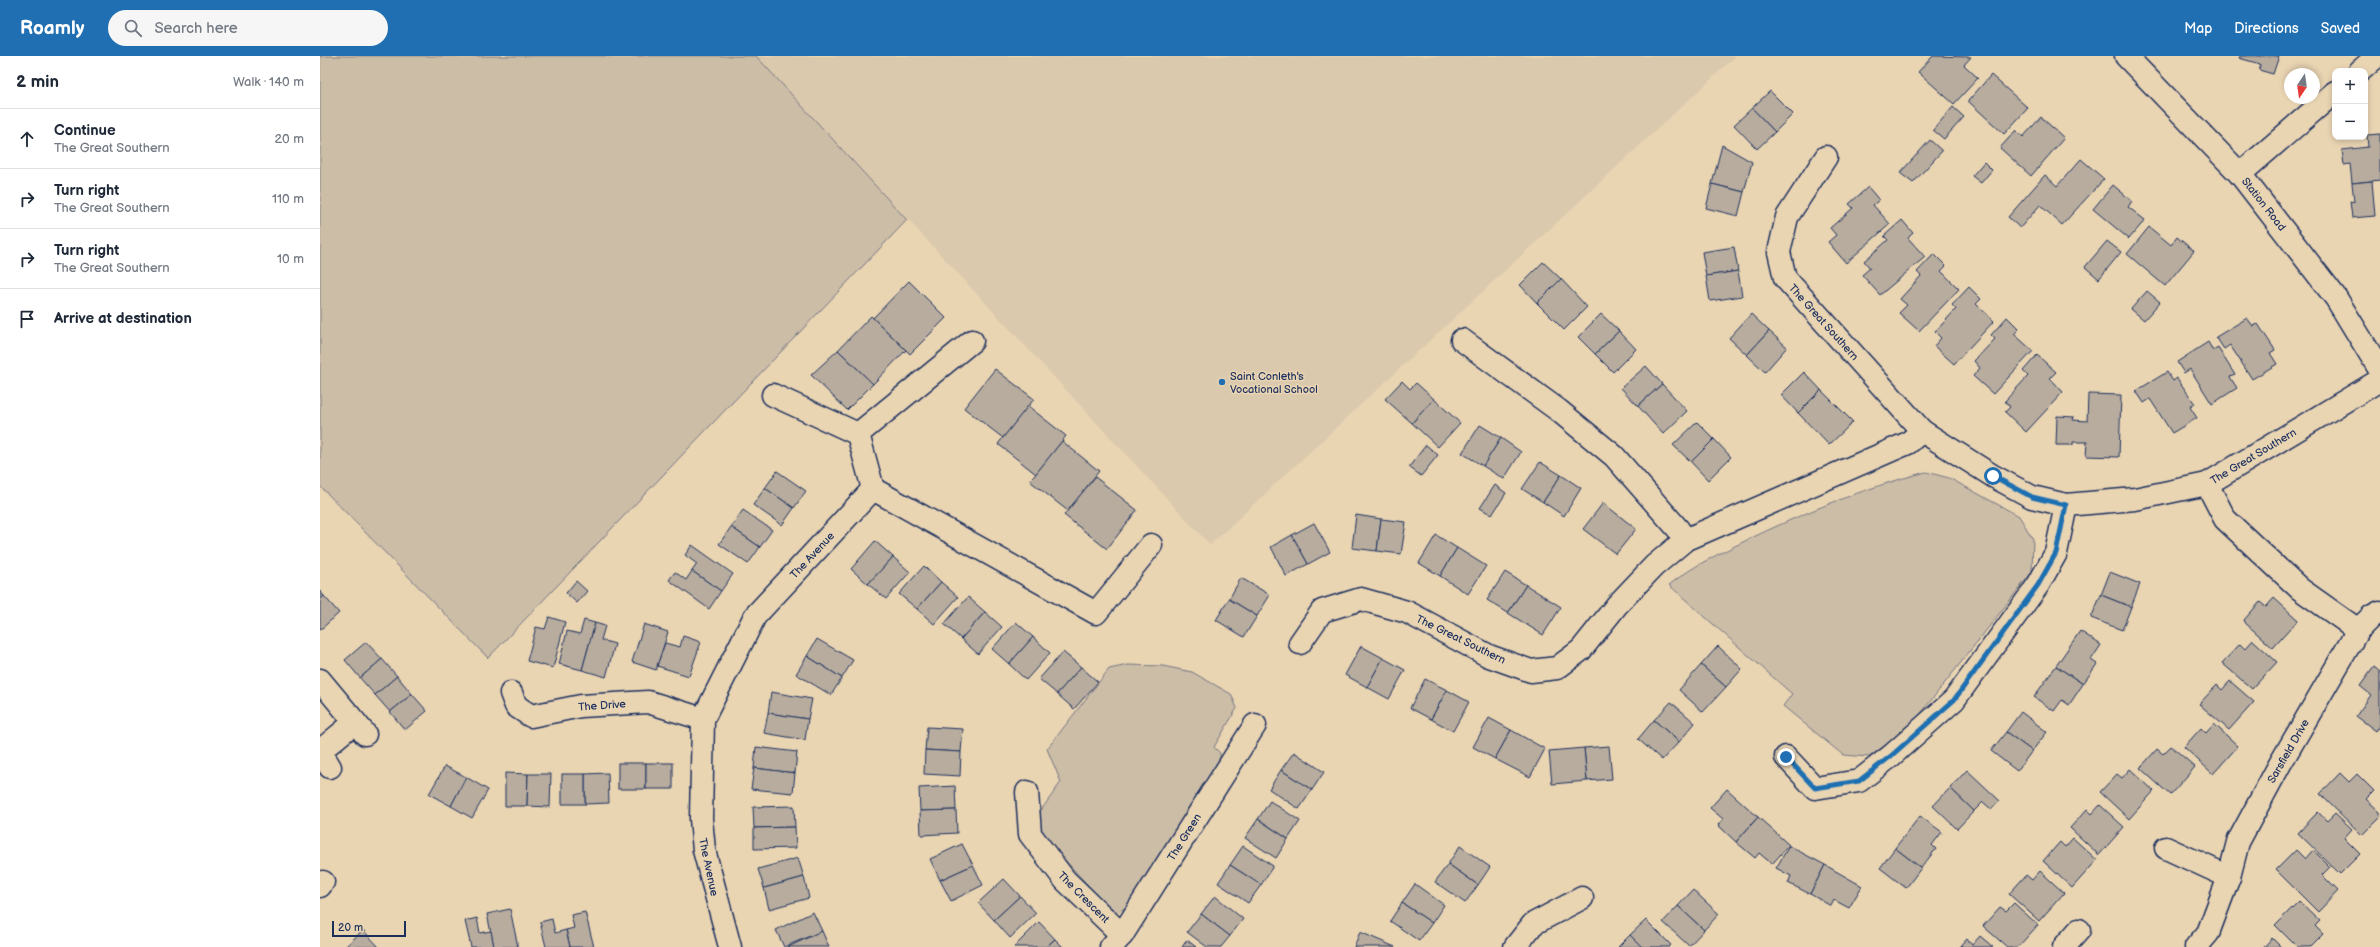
<!DOCTYPE html>
<meta charset="utf-8">
<style>
:root{--surface:#fff;--page:#f6f6f7;--text:#1f2937;--muted:#747a83;--line:#e0e1e3;--accent:#1f6fb2}
body{margin:0;font-family:"Balsamiq Sans",sans-serif;background:var(--page);color:var(--text)}
.controls{position:absolute;right:12px;top:12px;display:grid;overflow:hidden;border-radius:8px;box-shadow:0 2px 6px #0003}
.controls button{width:36px;height:36px;display:grid;place-items:center;padding:0;border:0;border-bottom:1px solid var(--line);background:var(--surface);color:var(--text);font:20px sans-serif}
.compass{position:absolute;left:1964px;top:12px;width:36px;height:36px;border-radius:50%;background:var(--surface);box-shadow:0 2px 6px #0003;rotate:193deg}
.scale{position:absolute;left:12px;bottom:10px;width:74px;box-sizing:border-box;padding-left:4px;border:2px solid #1b2f5e;border-top:0;font-size:11px;line-height:14px;white-space:nowrap;color:#1b2f5e;-webkit-text-stroke:3px #ead5b3;paint-order:stroke}
.stop{position:absolute;width:12px;height:12px;margin:-9px;border:3px solid #1f6fb2;border-radius:50%;background:#fff}
.stop.end{background:#1f6fb2;border-color:#fff;box-shadow:0 1px 4px #0008}
.list{margin:0;padding:0;list-style:none}
h2{display:flex;justify-content:space-between;align-items:center;height:52px;margin:0;padding:0 16px;font-size:17px}
h2 small{font-size:13px;font-weight:400;color:var(--muted)}
.list li{display:grid;grid-template-columns:26px 1fr auto;gap:12px;align-items:center;box-sizing:border-box;height:60px;padding:0 16px;border-top:1px solid var(--line)}
.list b{display:block;font-size:15px;white-space:nowrap}
.list p{margin:0;font-size:13px;white-space:nowrap;color:var(--muted)}
.list em{font-size:13px;font-style:normal;color:var(--muted)}
.icon{flex:none;width:22px;height:22px;fill:none;stroke:currentColor;stroke-width:2;stroke-linecap:round;stroke-linejoin:round}
.map{position:relative;flex:none;width:2060px;height:891px;overflow:hidden}
header{display:flex;align-items:center;gap:24px;box-sizing:border-box;height:56px;padding:0 20px;background:var(--accent);color:#fff}
header strong{font-size:19px}
nav{display:flex;gap:22px;margin-inline-start:auto;font-size:14px}
.search{width:280px;height:36px;background:var(--page);display:flex;align-items:center;gap:10px;box-sizing:border-box;padding:0 14px;border-radius:22px;color:var(--muted);font-size:15px}
main{display:flex}
aside{flex:1;background:var(--surface)}
.map>svg:first-child{display:block}
</style>
<header>
<strong>Roamly</strong>
<div class="search"><svg class="icon" aria-label="search" viewBox="0 0 24 24"><circle cx="10" cy="10" r="6"/><path d="M15 15l6 6"/></svg>Search here</div>
<nav><a>Map</a><a>Directions</a><a>Saved</a></nav>
</header>
<main>
<aside>
<h2>2 min<small>Walk · 140 m</small></h2>
<ul class="list">
<li><svg class="icon" aria-label="ahead" viewBox="0 0 24 24"><path d="M12 20V5M6 11l6-6 6 6"/></svg><div><b>Continue</b><p>The Great Southern</p></div><em>20 m</em></li>
<li><svg class="icon" aria-label="right" viewBox="0 0 24 24"><path d="M7 20v-9h11M14 6l5 5-5 5"/></svg><div><b>Turn right</b><p>The Great Southern</p></div><em>110 m</em></li>
<li><svg class="icon" aria-label="right" viewBox="0 0 24 24"><path d="M7 20v-9h11M14 6l5 5-5 5"/></svg><div><b>Turn right</b><p>The Great Southern</p></div><em>10 m</em></li>
<li><svg class="icon" aria-label="arrive" viewBox="0 0 24 24"><path d="M6 21V4h12l-3 4 3 4H6"/></svg><div><b>Arrive at destination</b></div></li>
</ul>
</aside>
<div class="map">
<svg width="2060" height="891" viewBox="0 0 2060 891">
<rect width="100%" height="100%" fill="#ead5b3"/>
<filter id="ink" filterUnits="userSpaceOnUse"><feTurbulence type="fractalNoise" baseFrequency=".025" numOctaves="2"/><feDisplacementMap in="SourceGraphic" scale="8" xChannelSelector="R" yChannelSelector="G"/><feConvolveMatrix kernelMatrix="1 2 1 2 8 2 1 2 1" color-interpolation-filters="sRGB"/></filter>
<g filter="url(#ink)">
<polygon fill="#dbc9ad" points="436,0 1416,0 890,489"/>
<g fill="#ccbda7" stroke="#747682">
<polygon points="0,0 436,0 587,164 168,602 0,430"/>
<path d="M1606 416 1629 422 1699 460 1713 483 1712 516 1591 670 1549 701 1523 699 1463 650 1472 638 1349 529C1374 509 1397 499 1425 485 1483 457 1543 432 1606 416Z"/>
<polygon points="808,609 843,610 872,616 911,638 917,652 894,691 900,697 900,707 810,849 798,856 786,849 723,780 717,760 741,726 727,693 789,613"/>
</g>
<g fill="#b7ac9e" stroke="#1b2f5e">
<polygon points="1613,0 1651,1 1644,9 1658,22 1634,48 1598,16"/>
<polygon points="1920,0 1959,0 1953,18 1939,14 1940,8 1919,2"/>
<polygon points="1671,19 1708,52 1684,78 1648,45"/>
<polygon points="1450,35 1473,58 1455,76 1432,52"/>
<polygon points="1633,51 1644,61 1624,83 1613,74"/>
<polygon points="1432,52 1455,76 1437,93 1414,69"/>
<polygon points="1721,61 1744,82 1711,120 1680,92 1696,74 1703,81"/>
<polygon points="2060,78 2060,124 2032,127 2030,108 2024,109 2022,94 2048,91 2047,79"/>
<polygon points="1610,84 1622,95 1593,127 1580,117"/>
<polygon points="1402,89 1432,106 1424,136 1392,128"/>
<polygon points="1761,103 1784,123 1742,169 1720,149 1700,172 1688,161 1725,119 1737,130"/>
<polygon points="1664,106 1672,114 1661,127 1652,120"/>
<polygon points="2052,125 2055,160 2032,162 2030,145 2034,146 2032,127"/>
<polygon points="1392,128 1424,136 1418,160 1386,152"/>
<polygon points="1793,129 1812,145 1808,151 1825,164 1809,183 1773,153"/>
<polygon points="1548,131 1559,144 1553,149 1570,168 1526,207 1508,186 1516,179 1510,172 1533,152 1529,148"/>
<polygon points="1582,164 1593,177 1588,182 1605,201 1560,239 1542,219 1550,212 1544,205 1568,184 1564,180"/>
<polygon points="1829,171 1851,189 1857,181 1874,195 1845,230 1807,198"/>
<polygon points="1787,185 1801,196 1779,223 1765,211"/>
<polygon points="1414,191 1418,215 1386,220 1382,196"/>
<polygon points="1614,198 1626,210 1621,215 1639,233 1599,275 1579,257 1587,249 1580,243 1601,220 1597,216"/>
<polygon points="1223,206 1241,223 1217,247 1200,229"/>
<polygon points="1418,215 1422,240 1390,245 1386,220"/>
<polygon points="1241,223 1267,251 1244,274 1217,247"/>
<polygon points="589,225 626,262 590,298 553,262"/>
<polygon points="1649,231 1661,243 1656,248 1674,265 1634,308 1614,290 1621,282 1615,276 1636,253 1632,249"/>
<polygon points="1827,235 1840,246 1824,264 1811,253"/>
<polygon points="1281,258 1299,275 1275,298 1258,281"/>
<polygon points="1431,258 1449,275 1427,299 1409,282"/>
<polygon points="551,260 586,294 553,328 518,294"/>
<polygon points="1687,261 1699,273 1694,278 1713,295 1673,338 1653,320 1660,312 1654,305 1675,283 1671,279"/>
<polygon points="1927,262 1933,270 1938,268 1955,294 1950,297 1957,308 1932,323 1910,289 1904,293 1896,281"/>
<polygon points="1299,275 1316,293 1293,316 1275,298"/>
<polygon points="1449,275 1467,291 1445,316 1427,299"/>
<polygon points="1888,286 1893,295 1898,292 1915,319 1910,321 1917,332 1892,348 1870,313 1864,317 1857,306"/>
<polygon points="518,294 553,328 527,354 491,319"/>
<polygon points="1717,299 1736,316 1730,322 1743,336 1706,376 1685,356 1690,351 1685,345 1708,320 1703,315"/>
<polygon points="1326,310 1342,328 1318,350 1301,332"/>
<polygon points="675,313 714,343 683,382 644,352"/>
<polygon points="1484,316 1501,334 1478,357 1461,339"/>
<polygon points="1847,316 1853,325 1857,322 1875,348 1870,351 1877,362 1852,377 1830,343 1824,347 1816,335"/>
<polygon points="1082,325 1090,333 1096,327 1114,343 1092,367 1065,343"/>
<polygon points="1342,328 1367,355 1343,378 1318,350"/>
<polygon points="1501,334 1533,366 1509,389 1478,357"/>
<polygon points="1768,338 1801,339 1799,401 1766,400 1767,386 1753,386 1753,389 1736,389 1737,360 1754,361 1753,364 1767,365"/>
<polygon points="1114,343 1140,367 1118,391 1092,367"/>
<polygon points="708,350 746,380 716,418 678,388"/>
<polygon points="1377,366 1394,383 1371,406 1353,389"/>
<polygon points="1160,369 1181,382 1163,410 1142,397"/>
<polygon points="1181,382 1201,396 1184,423 1163,410"/>
<polygon points="1394,383 1411,401 1388,424 1371,406"/>
<polygon points="742,385 779,415 748,455 710,425"/>
<polygon points="1106,389 1118,399 1101,420 1089,411"/>
<polygon points="1220,406 1241,419 1223,446 1202,433"/>
<polygon points="457,415 486,435 474,452 445,432"/>
<polygon points="1241,419 1261,432 1244,460 1223,446"/>
<polygon points="775,421 817,454 787,493 744,459"/>
<polygon points="1175,429 1186,437 1172,459 1160,452"/>
<polygon points="445,432 474,452 462,469 433,449"/>
<polygon points="1283,447 1316,473 1296,498 1263,473"/>
<polygon points="423,454 452,474 440,491 411,471"/>
<polygon points="1036,459 1061,463 1057,495 1032,492"/>
<polygon points="1061,463 1086,466 1081,498 1057,495"/>
<polygon points="994,467 1010,496 988,508 972,479"/>
<polygon points="411,471 440,491 428,508 399,488"/>
<polygon points="972,479 988,508 966,520 951,491"/>
<polygon points="1116,479 1137,492 1120,520 1099,507"/>
<polygon points="555,485 573,501 548,528 531,513"/>
<polygon points="372,489 413,518 401,535 372,515 377,508 365,499"/>
<polygon points="1137,492 1166,510 1148,538 1120,520"/>
<polygon points="573,501 590,516 566,543 548,528"/>
<polygon points="604,510 621,526 597,553 579,538"/>
<polygon points="372,515 401,535 389,553 349,524 355,516 366,524"/>
<polygon points="1185,516 1206,529 1188,557 1167,544"/>
<polygon points="1790,516 1820,528 1811,551 1781,539"/>
<polygon points="921,522 950,539 937,560 909,543"/>
<polygon points="256,525 267,535 257,547 246,537"/>
<polygon points="621,526 638,541 614,568 597,553"/>
<polygon points="1206,529 1241,551 1223,579 1188,557"/>
<polygon points="0,535 4,540 0,544"/>
<polygon points="1781,539 1811,551 1802,574 1771,562"/>
<polygon points="4,540 19,557 0,574 0,544"/>
<polygon points="648,541 665,556 641,583 624,568"/>
<polygon points="1954,542 1978,564 1953,592 1923,565 1940,546 1946,551"/>
<polygon points="909,543 937,560 924,581 896,564"/>
<polygon points="665,556 682,571 658,598 641,583"/>
<polygon points="229,561 245,566 233,612 207,605 216,571 225,573"/>
<polygon points="264,564 275,567 262,614 239,608 247,575 260,578"/>
<polygon points="696,566 713,581 689,608 672,593"/>
<polygon points="275,567 285,570 281,584 295,588 286,621 262,614"/>
<polygon points="324,568 348,576 336,614 312,606"/>
<polygon points="1760,575 1781,589 1771,604 1777,608 1763,628 1736,610"/>
<polygon points="363,580 381,586 369,620 337,610 345,587 360,591"/>
<polygon points="713,581 730,597 706,624 689,608"/>
<polygon points="497,583 533,604 522,622 487,600"/>
<polygon points="1933,584 1957,606 1932,633 1902,607 1920,588 1925,593"/>
<polygon points="46,586 62,603 40,622 25,604"/>
<polygon points="1041,590 1063,602 1047,631 1025,619"/>
<polygon points="1398,590 1422,613 1406,631 1381,609"/>
<polygon points="743,596 761,611 737,638 719,623"/>
<polygon points="487,600 522,622 511,639 476,618"/>
<polygon points="1063,602 1085,614 1069,643 1047,631"/>
<polygon points="62,603 77,620 55,639 40,622"/>
<polygon points="1381,609 1406,631 1383,656 1359,634"/>
<polygon points="1736,610 1763,628 1749,649 1742,644 1734,655 1714,641"/>
<polygon points="761,611 778,626 754,653 737,638"/>
<polygon points="2054,611 2060,616 2060,669 2056,675 2036,660 2051,639 2040,630"/>
<polygon points="77,620 92,638 70,656 55,639"/>
<polygon points="1105,623 1127,634 1111,663 1090,652"/>
<polygon points="1910,625 1934,646 1909,674 1879,648 1897,629 1902,634"/>
<polygon points="1127,634 1149,646 1133,675 1111,663"/>
<polygon points="451,636 492,643 488,663 448,657"/>
<polygon points="92,638 107,655 85,674 70,656"/>
<polygon points="1351,646 1375,667 1359,686 1334,664"/>
<polygon points="1701,656 1727,676 1712,695 1686,676"/>
<polygon points="448,657 488,663 485,684 444,677"/>
<polygon points="1169,662 1191,674 1175,703 1153,691"/>
<polygon points="1334,664 1359,686 1342,704 1318,683"/>
<polygon points="1894,668 1918,690 1893,718 1864,691 1881,672 1886,677"/>
<polygon points="607,671 643,673 641,696 605,694"/>
<polygon points="1191,674 1225,693 1210,721 1175,703"/>
<polygon points="1686,676 1712,695 1697,715 1671,695"/>
<polygon points="1289,690 1292,723 1267,725 1264,692"/>
<polygon points="1851,690 1875,711 1850,739 1820,712 1837,693 1843,698"/>
<polygon points="436,691 477,696 475,717 434,712"/>
<polygon points="1264,692 1267,725 1232,728 1229,695"/>
<polygon points="605,694 641,696 640,720 604,718"/>
<polygon points="974,696 1004,716 992,734 961,714"/>
<rect x="298" y="707" width="28" height="26"/>
<rect x="326" y="707" width="27" height="26"/>
<polygon points="125,710 146,721 131,750 109,738"/>
<polygon points="434,712 475,717 473,737 431,733"/>
<polygon points="1810,713 1834,735 1809,763 1780,736 1797,718 1802,722"/>
<polygon points="961,714 992,734 979,753 949,733"/>
<polygon points="1647,714 1680,745 1671,753 1663,746 1654,755 1630,732"/>
<polygon points="185,717 208,718 207,750 185,750"/>
<polygon points="288,717 289,747 265,748 265,718"/>
<polygon points="2020,717 2029,726 2037,718 2054,735 2046,743 2060,756 2060,761 2042,779 2000,738"/>
<polygon points="208,718 231,718 230,751 207,750"/>
<rect x="242" y="718" width="23" height="30"/>
<polygon points="146,721 168,734 152,762 131,750"/>
<polygon points="635,730 636,754 600,755 599,732"/>
<polygon points="1630,732 1654,755 1637,773 1613,750"/>
<polygon points="1407,733 1438,761 1416,786 1398,769 1403,763 1390,752"/>
<polygon points="950,745 980,765 968,783 938,763"/>
<polygon points="1780,749 1804,771 1779,799 1750,772 1767,753 1772,758"/>
<polygon points="474,750 475,771 434,772 433,751"/>
<polygon points="636,754 637,777 601,779 600,755"/>
<polygon points="1998,756 2007,765 2015,757 2032,773 2024,782 2040,798 2020,818 1978,777"/>
<polygon points="1600,760 1622,776 1612,789 1616,793 1601,812 1575,792"/>
<polygon points="1438,761 1469,789 1452,808 1439,797 1435,802 1416,786"/>
<polygon points="938,763 968,783 956,802 925,782"/>
<polygon points="475,771 476,792 434,793 434,772"/>
<polygon points="1753,782 1777,804 1752,832 1723,805 1740,786 1745,791"/>
<polygon points="642,788 653,809 620,824 610,803"/>
<polygon points="923,790 953,810 941,829 910,809"/>
<polygon points="1140,790 1170,811 1158,829 1128,808"/>
<polygon points="1469,790 1505,809 1490,838 1468,827 1471,820 1456,812"/>
<polygon points="1575,792 1601,812 1586,832 1560,812"/>
<polygon points="1976,794 1985,803 1993,794 2010,811 2002,819 2018,835 1998,856 1956,814"/>
<polygon points="478,802 484,821 444,832 438,813"/>
<polygon points="1128,808 1158,829 1145,847 1115,826"/>
<polygon points="653,809 663,829 631,845 620,824"/>
<polygon points="910,809 941,829 928,847 898,827"/>
<polygon points="1505,809 1542,830 1529,852 1514,844 1511,850 1490,838"/>
<polygon points="1720,815 1744,837 1719,865 1689,838 1706,819 1712,824"/>
<polygon points="484,821 489,842 449,853 444,832"/>
<polygon points="684,823 700,840 674,864 658,847"/>
<polygon points="1095,828 1124,849 1112,867 1082,847"/>
<polygon points="1373,834 1399,858 1384,874 1358,850"/>
<polygon points="700,840 716,857 690,882 674,864"/>
<polygon points="895,840 923,863 910,880 881,858"/>
<polygon points="1979,845 2000,865 1995,870 2003,878 1990,891 1977,891 1955,869"/>
<polygon points="1082,847 1112,867 1099,885 1070,865"/>
<polygon points="1694,847 1718,869 1698,891 1687,891 1663,870 1680,851 1686,855"/>
<polygon points="1358,850 1384,874 1369,890 1343,866"/>
<polygon points="190,853 198,891 174,891 167,858"/>
<polygon points="265,856 274,891 250,891 246,874 254,872 251,859"/>
<polygon points="493,856 502,875 464,891 456,874"/>
<polygon points="881,858 910,880 901,891 887,891 867,876"/>
<polygon points="157,862 160,877 171,875 174,891 151,891 145,865"/>
<polygon points="232,863 235,877 246,874 250,891 226,891 220,866"/>
<polygon points="1326,864 1351,889 1349,891 1322,891 1310,879"/>
<polygon points="719,866 735,883 726,891 694,891"/>
<polygon points="43,874 59,891 25,891"/>
<polygon points="502,875 509,891 468,891"/>
<polygon points="1040,876 1075,891 1034,891"/>
<polygon points="1310,879 1322,891 1298,891"/>
<polygon points="1660,880 1673,891 1640,891 1647,883 1652,889"/>
<polygon points="1952,882 1961,891 1944,891"/>
<polygon points="735,883 743,891 726,891"/>
<polygon points="867,884 876,891 862,891"/>
</g>
<g fill="none" stroke-linecap="round" stroke-linejoin="round">
<g stroke="#1b2f5e" stroke-width="25">
<g id="minor">
<polyline points="2040,15 2057,0"/>
<polyline points="1506,101 1467,161 1459,196 1465,222 1602,375 1673,420 1712,441 1746,449 1815,443 1887,428 2060,324"/>
<polyline points="1920,118 2015,36"/>
<polyline points="1142,284 1238,354 1294,400 1358,473 1365,484"/>
<polyline points="453,339 538,378"/>
<polyline points="1887,428 1905,463 1980,533 2038,574"/>
<polyline points="553,433 538,378 652,285"/>
<polyline points="980,587 1002,555 1041,543 1087,556 1169,600 1211,615 1237,612 1261,594 1297,549 1334,510 1365,484 1588,387 1602,375"/>
<polyline points="0,624 45,678"/>
<polyline points="191,637 196,650 211,660 261,650 328,646 383,663"/>
<polyline points="0,695 35,666"/>
<polyline points="0,695 10,711"/>
<polyline points="1466,701 1495,732 1539,725 1571,700 1634,644 1718,529 1736,497 1746,449"/>
<polyline points="707,736 710,778 745,824 802,879"/>
<polyline points="1846,792 1909,821"/>
<polyline points="0,830 3,826"/>
<polyline points="410,891 384,794 381,763 383,663 435,560 553,433 776,557 831,489"/>
<polyline points="791,891 802,879 935,669"/>
<polyline points="1195,891 1213,868 1262,842"/>
<polyline points="1744,891 1759,874"/>
<polyline points="1876,891 1888,877 1909,821 1918,786 1960,708 2038,574 2052,560 2060,556"/>
</g>
</g>
<g stroke="#1b2f5e" stroke-width="25">
<polyline id="major" points="1806,0 1920,118 2016,242 2060,314"/>
</g>
<use href="#minor" stroke="#ead5b3" stroke-width="22"/>
<use href="#major" stroke="#ead5b3" stroke-width="22"/>
</g>
</g>
<g fill="none" stroke-linecap="round" stroke-linejoin="round" filter="url(#ink)">
<polyline stroke="#1f6fb2" stroke-width="5" points="1466,701 1495,732 1539,725 1571,700 1634,644 1718,529 1736,497 1746,449 1712,441 1673,420"/>
</g>
<circle fill="#1f6fb2" stroke="#ead5b3" stroke-width="1.5" cx="902" cy="326" r="4"/>
<g text-anchor="middle" stroke-width="3" stroke-linejoin="round" paint-order="stroke">
<g font-size="11" fill="#1b2f5e" stroke="#ead5b3">
<text transform="translate(1944 148) rotate(52)" y="4">Station Road</text>
<text transform="translate(1504 266) rotate(48)" y="4">The Great Southern</text>
<text transform="translate(1933 400) rotate(-31)" y="4">The Great Southern</text>
<text transform="translate(492 499) rotate(-47)" y="4">The Avenue</text>
<text transform="translate(1141 583) rotate(26)" y="4">The Great Southern</text>
<text transform="translate(282 649) rotate(-4)" y="4">The Drive</text>
<text transform="translate(1968 695) rotate(-60)" y="4">Sarsfield Drive</text>
<text transform="translate(864 781) rotate(-58)" y="4">The Green</text>
<text transform="translate(389 811) rotate(78)" y="4">The Avenue</text>
<text transform="translate(764 841) rotate(45)" y="4">The Crescent</text>
</g>
<g font-size="11" fill="#1b2f5e" stroke="#ead5b3" text-anchor="start">
<text x="910" y="324">Saint Conleth's<tspan x="910" dy="13">Vocational School</tspan></text>
</g>
</g>
</svg>
<div class="controls">
<button>+</button>
<button>−</button>
</div>
<svg class="compass" viewBox="-18 -18 36 36"><path d="M0-13l5 13h-10z" fill="#e53935"/><path d="M0 13l5-13h-10z" fill="#747a83"/></svg>
<div class="scale">20 m</div>
<div class="stop" style="left:1673px;top:420px"></div>
<div class="stop end" style="left:1466px;top:701px"></div>
</div>
</main>
